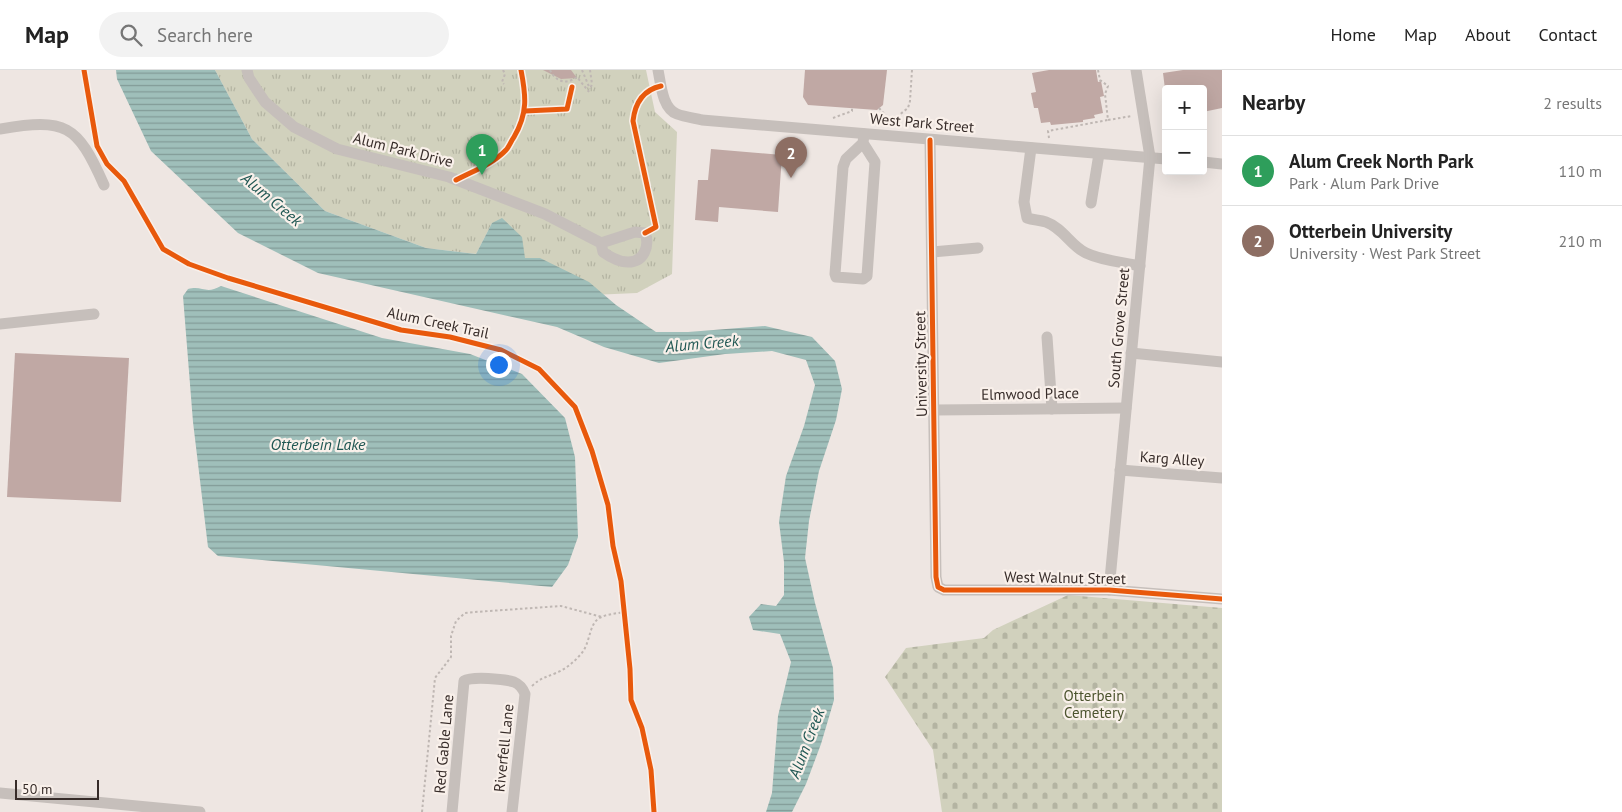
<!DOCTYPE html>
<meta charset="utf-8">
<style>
:root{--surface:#fff;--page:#f2f2f2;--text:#222;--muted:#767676;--line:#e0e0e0;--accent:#d93025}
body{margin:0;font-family:"PT Sans",sans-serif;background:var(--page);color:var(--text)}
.controls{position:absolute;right:15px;top:15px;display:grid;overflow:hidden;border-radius:5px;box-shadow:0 5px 20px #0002}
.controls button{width:45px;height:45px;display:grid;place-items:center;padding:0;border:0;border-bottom:1px solid var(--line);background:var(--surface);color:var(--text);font:25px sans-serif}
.scale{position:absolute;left:15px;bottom:12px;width:84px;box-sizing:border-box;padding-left:5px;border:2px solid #372c29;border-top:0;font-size:14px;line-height:18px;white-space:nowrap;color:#372c29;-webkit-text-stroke:4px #f9f0ea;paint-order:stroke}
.you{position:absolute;left:498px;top:294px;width:18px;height:18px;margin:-12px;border:4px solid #fff;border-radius:50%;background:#1a73e8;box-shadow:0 0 0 8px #1a73e833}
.badge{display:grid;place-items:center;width:32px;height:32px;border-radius:50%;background:var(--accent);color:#fff;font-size:16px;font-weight:700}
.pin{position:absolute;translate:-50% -41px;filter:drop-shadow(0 1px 2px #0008)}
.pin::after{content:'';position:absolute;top:26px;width:18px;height:15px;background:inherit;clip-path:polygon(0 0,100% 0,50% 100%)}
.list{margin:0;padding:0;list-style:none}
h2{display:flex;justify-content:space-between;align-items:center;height:65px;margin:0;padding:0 20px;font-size:21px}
h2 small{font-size:16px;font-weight:400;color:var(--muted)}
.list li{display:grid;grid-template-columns:32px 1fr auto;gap:15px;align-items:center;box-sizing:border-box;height:70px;padding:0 20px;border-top:1px solid var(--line)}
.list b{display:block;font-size:19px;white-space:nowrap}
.list p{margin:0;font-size:16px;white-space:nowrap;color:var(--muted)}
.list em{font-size:16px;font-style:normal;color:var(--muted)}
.icon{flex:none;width:28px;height:28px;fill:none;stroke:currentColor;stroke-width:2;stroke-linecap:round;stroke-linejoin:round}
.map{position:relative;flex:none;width:1222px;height:742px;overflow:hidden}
header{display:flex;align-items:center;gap:30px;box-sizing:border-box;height:70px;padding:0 25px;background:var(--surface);border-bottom:1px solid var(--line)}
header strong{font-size:24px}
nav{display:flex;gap:28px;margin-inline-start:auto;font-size:18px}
.search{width:350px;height:45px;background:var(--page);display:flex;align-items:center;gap:12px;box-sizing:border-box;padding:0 18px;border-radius:28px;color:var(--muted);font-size:19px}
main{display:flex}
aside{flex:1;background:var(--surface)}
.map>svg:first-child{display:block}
</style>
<header>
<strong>Map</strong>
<div class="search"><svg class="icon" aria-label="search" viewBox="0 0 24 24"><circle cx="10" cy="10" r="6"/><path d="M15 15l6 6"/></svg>Search here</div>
<nav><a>Home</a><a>Map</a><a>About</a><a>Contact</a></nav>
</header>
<main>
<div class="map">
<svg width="1222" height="742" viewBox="0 0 1222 742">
<defs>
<pattern id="cemetery-stones" width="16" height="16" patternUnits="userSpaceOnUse" patternTransform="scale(1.25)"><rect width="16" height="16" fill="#d1d1bd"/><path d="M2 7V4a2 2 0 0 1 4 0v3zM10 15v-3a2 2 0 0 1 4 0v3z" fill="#b4b4a2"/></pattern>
<pattern id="park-tufts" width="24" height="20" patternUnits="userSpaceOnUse" patternTransform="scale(1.25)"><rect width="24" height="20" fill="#d1d1bd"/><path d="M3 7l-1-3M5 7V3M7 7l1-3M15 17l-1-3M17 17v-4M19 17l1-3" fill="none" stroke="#b4b4a2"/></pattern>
<pattern id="water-rules" width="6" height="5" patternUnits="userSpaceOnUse" patternTransform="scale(1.25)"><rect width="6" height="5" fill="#9fbfba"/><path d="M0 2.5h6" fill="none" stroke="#829b97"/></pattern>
</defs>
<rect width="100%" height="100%" fill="#eee6e2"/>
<polygon fill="url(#cemetery-stones)" points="1068,525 1222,538 1222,742 942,742 933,680 885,607 906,578 984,568 993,560"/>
<polygon fill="url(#park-tufts)" points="215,0 646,0 655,42 677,62 672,204 637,223 547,227 492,153 476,184 426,178 325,141 252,69"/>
<g fill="url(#water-rules)">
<polygon points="116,0 215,0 252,69 325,141 426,178 476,184 492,153 502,148 522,167 525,188 540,188 589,212 616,235 656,262 688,262 765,256 812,267 835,291 842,319 836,350 819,401 809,451 805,488 815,533 833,598 834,630 821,674 806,714 792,742 766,742 772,723 778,646 791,592 780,564 753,560 749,547 761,534 776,536 784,525 784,492 779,452 786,406 804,356 815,315 806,290 772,281 725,284 659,293 604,277 557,257 318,203 238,163 151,81 117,9"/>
<path d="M221 216 382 268 470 284 522 304 565 348 575 387 578 467 568 495 552 517 218 486 208 477 193 352 183 226 188 219C203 215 205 225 221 216Z"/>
</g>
<g fill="#c0a8a4">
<polygon points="543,0 571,0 577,8 561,9"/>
<polygon points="805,0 887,0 883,35 877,40 808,35 803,27"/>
<polygon points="1049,0 1096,0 1098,12 1101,11 1104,26 1100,27 1103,43 1094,45 1095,48 1083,50 1083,52 1051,55 1050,52 1041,53 1038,38 1034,38 1031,23 1036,22 1032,3"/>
<polygon points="1183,0 1222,0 1222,38 1203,42 1203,19 1165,19 1163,3"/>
<polygon points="711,79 782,85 778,142 719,137 718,152 695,150 698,110 708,110"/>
<polygon points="15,283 129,288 121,432 7,427"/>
</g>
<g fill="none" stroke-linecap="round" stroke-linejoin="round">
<g stroke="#bfb7b3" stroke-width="2" stroke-dasharray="2.5 2.5" stroke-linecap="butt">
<polyline points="503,0 505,4 502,12 504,14"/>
<path d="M550 0C556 12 566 15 577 7L589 22"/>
<polyline points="582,0 590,19"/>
<polyline points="590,0 592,14 590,19"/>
<polyline points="1098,0 1100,10 1108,16 1105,24 1108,50 1132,46"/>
<polyline points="879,38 886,46 885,53"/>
<polyline points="833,48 852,41 852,38"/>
<polyline points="889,53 908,38 910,31 912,0"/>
<polyline points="1049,68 1048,61 1108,50"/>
<path d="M532 616C540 608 547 607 556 603 566 599 574 592 581 584 589 575 589 560 595 552 601 544 615 544 624 542"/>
<polyline points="422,742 435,608 451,587 451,566 456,551 465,543 475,542 561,536 602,547"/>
</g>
<g stroke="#c6bfbb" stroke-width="11">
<path d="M247 0 249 8 265 32 294 57 337 79 449 107 545 144 601 173 635 162 645 163C650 176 644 192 628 192 619 192 610 187 603 182L601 173"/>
<path d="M658 0C661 14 662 38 677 44 685 47 694 48 702 50L1166 89"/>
<path d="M0 59C66 48 77 54 104 115"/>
<polyline points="930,70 936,507 938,517 944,520 1109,520 1222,529"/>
<polyline points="863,73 875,92 867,206 863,209 836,207 835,204 843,97 846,89 863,73 864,64"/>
<path d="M1031 78 1024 132 1027 148C1033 150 1040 150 1046 152 1063 158 1071 176 1086 183 1103 191 1122 192 1140 196"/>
<polyline points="1203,92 1222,94"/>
<polyline points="1091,133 1099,84"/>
<polyline points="932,182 978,178"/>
<polyline points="0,254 94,244"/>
<polyline points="1047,267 1052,339"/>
<polyline points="1131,283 1222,292"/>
<polyline points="935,340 1126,338"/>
<polyline points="1120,400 1222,408"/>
<polyline points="1109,520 1150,87 1136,0"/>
<polyline points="0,723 200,742"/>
<path d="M452 742 464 611C472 606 504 609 514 612 519 614 523 619 525 624L512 742"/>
</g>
<g stroke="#f9f0ea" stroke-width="8">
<g id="cycleway">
<polyline points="84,0 97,76 107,94 124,111 163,179 189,194 228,208 401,260 450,267 501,280 539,299 575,337 592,381 608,435 613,476 621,511 630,599 631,630 642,658 651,700 654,742"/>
<polyline points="525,41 567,39 572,17"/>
<polyline points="930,70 936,507 938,517 944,520 1109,520 1222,529"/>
<path d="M456 110C473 101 493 94 506 80 509 77 511 71 514 67 528 43 526 26 521 0"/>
<path d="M645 163 656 157 633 51C635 33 643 20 661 16"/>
</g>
</g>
<use href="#cycleway" stroke="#e8590c" stroke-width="5"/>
</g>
<g text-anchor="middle" stroke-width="4.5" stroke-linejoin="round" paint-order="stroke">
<g font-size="15" fill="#372c29" stroke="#f9f0ea">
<text transform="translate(922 53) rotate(5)" y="5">West Park Street</text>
<text transform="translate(403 80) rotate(14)" y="5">Alum Park Drive</text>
<text transform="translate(438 253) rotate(12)" y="5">Alum Creek Trail</text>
<text transform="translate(1119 258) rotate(-85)" y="5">South Grove Street</text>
<text transform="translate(921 294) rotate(-91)" y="5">University Street</text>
<text transform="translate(1030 324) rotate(-1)" y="5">Elmwood Place</text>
<text transform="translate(1172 389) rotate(4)" y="5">Karg Alley</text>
<text transform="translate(1065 508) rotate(1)" y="5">West Walnut Street</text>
<text transform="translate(444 674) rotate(-85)" y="5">Red Gable Lane</text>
<text transform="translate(504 678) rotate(-84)" y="5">Riverfell Lane</text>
</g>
<g font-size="15" fill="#4c542e" stroke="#f9f0ea">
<text x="1094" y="631">Otterbein<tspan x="1094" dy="17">Cemetery</tspan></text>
</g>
<g font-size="16" font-style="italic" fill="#205753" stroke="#f9f0ea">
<text transform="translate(272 129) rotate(40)" y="6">Alum Creek</text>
<text transform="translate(702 273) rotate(-5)" y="6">Alum Creek</text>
<text x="318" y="380">Otterbein Lake</text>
<text transform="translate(806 673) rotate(-69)" y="6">Alum Creek</text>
</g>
</g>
</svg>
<div class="controls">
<button>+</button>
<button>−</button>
</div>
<div class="scale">50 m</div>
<div class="you"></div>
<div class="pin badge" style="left:482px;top:105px;background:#2e9e5b">1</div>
<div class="pin badge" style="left:791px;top:108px;background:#8d6e63">2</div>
</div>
<aside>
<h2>Nearby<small>2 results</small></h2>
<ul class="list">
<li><span class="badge" style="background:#2e9e5b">1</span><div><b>Alum Creek North Park</b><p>Park · Alum Park Drive</p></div><em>110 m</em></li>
<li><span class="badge" style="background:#8d6e63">2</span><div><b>Otterbein University</b><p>University · West Park Street</p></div><em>210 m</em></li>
</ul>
</aside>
</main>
